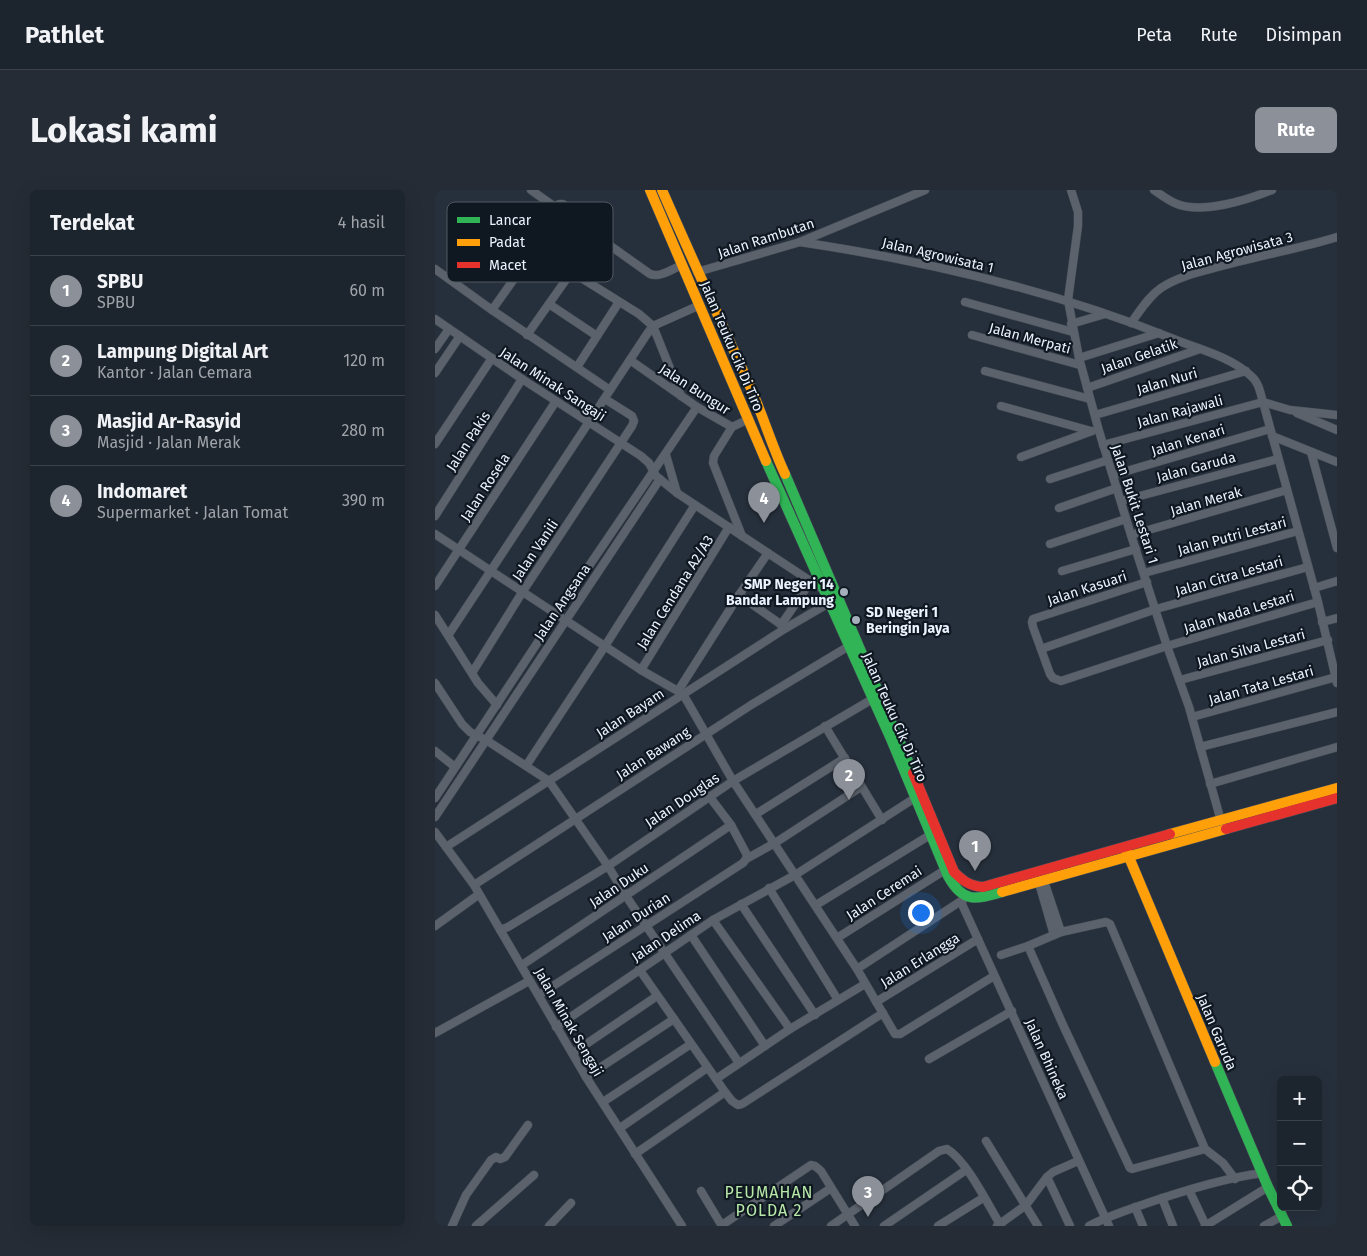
<!DOCTYPE html>
<html lang="id">
<meta charset="utf-8">
<style>
:root{--surface:#1c242d;--page:#252c35;--text:#f1f3f6;--muted:#a0a4aa;--line:#3a4149;--accent:#8c9099}
body{margin:0;font-family:"Fira Sans",sans-serif;background:var(--page);color:var(--text)}
.controls{position:absolute;right:15px;bottom:15px;display:grid;overflow:hidden;border-radius:8px;box-shadow:0 5px 20px #0002}
.controls button{width:45px;height:45px;display:grid;place-items:center;padding:0;border:0;border-bottom:1px solid var(--line);background:var(--surface);color:var(--text);font:25px sans-serif}
.you{position:absolute;left:485px;top:722px;width:18px;height:18px;margin:-12px;border:4px solid #fff;border-radius:50%;background:#1a73e8;box-shadow:0 0 0 8px #1a73e833}
.badge{display:grid;place-items:center;width:32px;height:32px;border-radius:50%;background:var(--accent);color:#fff;font-size:16px;font-weight:700}
.pin{position:absolute;translate:-50% -41px;filter:drop-shadow(0 1px 2px #0008)}
.pin::after{content:'';position:absolute;top:26px;width:18px;height:15px;background:inherit;clip-path:polygon(0 0,100% 0,50% 100%)}
.list{margin:0;padding:0;list-style:none}
h2{display:flex;justify-content:space-between;align-items:center;height:65px;margin:0;padding:0 20px;font-size:21px}
h2 small{font-size:16px;font-weight:400;color:var(--muted)}
.list li{display:grid;grid-template-columns:32px 1fr auto;gap:15px;align-items:center;box-sizing:border-box;height:70px;padding:0 20px;border-top:1px solid var(--line)}
.list b{display:block;font-size:19px;white-space:nowrap}
.list p{margin:0;font-size:16px;white-space:nowrap;color:var(--muted)}
.list em{font-size:16px;font-style:normal;color:var(--muted)}
.icon{flex:none;width:28px;height:28px;fill:none;stroke:currentColor;stroke-width:2;stroke-linecap:round;stroke-linejoin:round}
.map{position:relative;flex:none;width:902px;height:1036px;overflow:hidden;border-radius:8px}
header{display:flex;align-items:center;gap:30px;box-sizing:border-box;height:70px;padding:0 25px;background:var(--surface);border-bottom:1px solid var(--line)}
header strong{font-size:24px}
nav{display:flex;gap:28px;margin-inline-start:auto;font-size:18px}
.intro{display:flex;align-items:center;justify-content:space-between;box-sizing:border-box;height:120px;padding:0 30px}
h1{margin:0;font-size:35px}
.button{padding:12px 22px;border-radius:8px;background:var(--accent);color:#fff;font-size:18px;font-weight:700}
main{display:flex;gap:30px;padding:0 30px}
aside{flex:1;background:var(--surface);border-radius:8px;box-shadow:0 5px 20px #0002}
.map>svg:first-child{display:block}
</style>
<header>
<strong>Pathlet</strong>
<nav><a>Peta</a><a>Rute</a><a>Disimpan</a></nav>
</header>
<div class="intro"><h1>Lokasi kami</h1><a class="button">Rute</a></div>
<main>
<aside>
<h2>Terdekat<small>4 hasil</small></h2>
<ul class="list">
<li><span class="badge">1</span><div><b>SPBU</b><p>SPBU</p></div><em>60 m</em></li>
<li><span class="badge">2</span><div><b>Lampung Digital Art</b><p>Kantor · Jalan Cemara</p></div><em>120 m</em></li>
<li><span class="badge">3</span><div><b>Masjid Ar-Rasyid</b><p>Masjid · Jalan Merak</p></div><em>280 m</em></li>
<li><span class="badge">4</span><div><b>Indomaret</b><p>Supermarket · Jalan Tomat</p></div><em>390 m</em></li>
</ul>
</aside>
<div class="map">
<svg width="902" height="1036" viewBox="0 0 902 1036">
<rect width="100%" height="100%" fill="#26303c"/>
<g fill="none" stroke-linecap="round" stroke-linejoin="round">
<g stroke="#444d56" stroke-width="9">
<g id="street">
<polyline points="96,0 120,17"/>
<polyline points="636,0 643,22 643,36 633,110 644,168 664,241 696,345 732,456 754,517 786,631"/>
<path d="M719 0C726 5 734 11 742 14 768 24 812 10 837 0"/>
<circle cx="126" cy="21" r="7"/>
<path d="M132 25 215 84C225 88 237 79 247 75"/>
<path d="M365 52C492 71 617 100 736 148 763 159 794 166 815 185 824 192 825 202 828 212L855 220 902 225"/>
<polyline points="102,55 115,63"/>
<polyline points="0,79 57,120 175,200"/>
<polyline points="262,82 365,52 490,0"/>
<polyline points="530,112 638,142"/>
<polyline points="114,114 162,146"/>
<polyline points="57,120 123,27"/>
<polyline points="0,129 87,189 206,266 214,273 221,286 242,303 389,400"/>
<path d="M696 133C705 121 713 107 726 98 742 87 764 82 783 77 822 66 863 59 902 47"/>
<polyline points="636,134 670,124"/>
<polyline points="92,145 135,84 140,84 204,124 218,136 246,206"/>
<polyline points="537,145 645,175"/>
<polyline points="0,159 14,139"/>
<polyline points="644,168 724,143"/>
<polyline points="195,170 262,217 297,237 314,229"/>
<polyline points="142,177 184,112"/>
<polyline points="550,181 655,209"/>
<polyline points="0,183 25,146"/>
<polyline points="652,198 765,159"/>
<polyline points="566,216 656,241"/>
<polyline points="862,223 902,240"/>
<polyline points="660,225 811,181"/>
<polyline points="297,237 279,266 278,273 307,346"/>
<polyline points="837,246 902,272"/>
<polyline points="0,254 57,168"/>
<polyline points="668,255 828,212 883,412 902,493"/>
<polyline points="876,262 902,358"/>
<polyline points="231,265 242,303"/>
<polyline points="586,267 657,241"/>
<polyline points="678,285 835,239"/>
<polyline points="615,289 673,270"/>
<polyline points="686,311 843,269"/>
<polyline points="624,318 682,298"/>
<polyline points="0,326 87,189"/>
<polyline points="0,344 206,480 248,504 298,591 422,779 460,844 465,844 559,786"/>
<polyline points="696,345 852,300"/>
<polyline points="615,354 691,329"/>
<polyline points="627,381 701,359"/>
<polyline points="709,383 863,341"/>
<polyline points="712,392 598,429 597,432 598,437 615,484 618,488 626,491 732,456 883,412"/>
<polyline points="0,396 121,211"/>
<polyline points="879,398 902,391"/>
<polyline points="304,405 351,438"/>
<polyline points="0,425 43,493 62,515"/>
<polyline points="887,432 902,428"/>
<polyline points="346,435 376,391"/>
<polyline points="14,444 212,144 218,136 265,115"/>
<polyline points="606,459 721,419 873,377"/>
<polyline points="206,480 294,337"/>
<polyline points="37,483 88,401 197,236 199,231 197,226 170,209"/>
<polyline points="745,490 893,450"/>
<polyline points="0,493 27,534 35,542 51,550 114,591 173,676 191,706 304,873"/>
<polyline points="243,501 304,405 333,363"/>
<polyline points="757,527 901,487"/>
<polyline points="390,536 447,630"/>
<polyline points="765,557 902,522"/>
<polyline points="0,561 20,577"/>
<polyline points="91,576 170,456 260,315"/>
<polyline points="775,594 902,557"/>
<polyline points="274,606 296,635 312,665 311,669"/>
<polyline points="0,608 122,423 262,217"/>
<polyline points="321,624 410,568"/>
<polyline points="0,627 225,289"/>
<polyline points="0,642 39,695 151,887 247,1036"/>
<polyline points="11,657 351,438 394,413"/>
<polyline points="609,691 626,742"/>
<polyline points="604,693 619,745"/>
<polyline points="39,695 316,515 414,456"/>
<polyline points="334,698 403,810"/>
<polyline points="526,712 674,1036"/>
<polyline points="306,714 380,825"/>
<polyline points="381,715 495,645"/>
<polyline points="278,730 355,839"/>
<polyline points="0,736 43,705"/>
<polyline points="65,740 73,737 173,676 298,591 441,507"/>
<polyline points="256,745 330,856"/>
<polyline points="402,748 510,680"/>
<polyline points="566,765 593,756"/>
<polyline points="87,775 296,635"/>
<polyline points="204,779 290,902 297,911 303,915 307,914 448,823"/>
<polyline points="422,779 529,709"/>
<polyline points="104,805 308,673 311,669 340,653 426,597"/>
<polyline points="441,812 543,749"/>
<polyline points="121,837 278,730 360,685 483,606"/>
<polyline points="0,843 94,791"/>
<polyline points="138,863 222,806"/>
<polyline points="494,869 577,821"/>
<polyline points="151,887 239,829"/>
<polyline points="281,889 355,839 430,794"/>
<polyline points="168,912 256,854"/>
<polyline points="185,938 272,878"/>
<polyline points="551,951 603,1036"/>
<polyline points="770,959 697,979 695,978 628,835 593,756 626,742 671,732 675,734 770,959 788,973 800,989"/>
<polyline points="200,964 290,902"/>
<polyline points="612,987 635,1036"/>
<polyline points="754,1000 771,1036"/>
<polyline points="266,1001 287,1036"/>
<polyline points="727,1008 738,1036"/>
<polyline points="700,1017 708,1036"/>
<polyline points="287,1035 376,975 380,976 386,981 420,1036"/>
<polyline points="17,1036 31,1005 56,970 61,967 65,969 70,967 93,935"/>
<polyline points="41,1036 99,985"/>
<polyline points="114,1036 136,1013"/>
<polyline points="339,1036 396,998"/>
<path d="M396 1036 504 961 512 959C532 971 553 1015 566 1036"/>
<polyline points="449,1036 531,980"/>
<polyline points="503,1036 548,1008"/>
<polyline points="562,1036 591,1015 612,987 618,982 643,971"/>
<path d="M654 1036C669 1028 684 1023 701 1017 741 1003 787 988 828 983"/>
<polyline points="770,1036 833,997"/>
<polyline points="829,1036 847,1026"/>
</g>
</g>
<g stroke="#444d56" stroke-width="11">
<g id="fast">
<path d="M331 271 456 549 513 686C528 713 540 710 567 702"/>
<polyline points="350,284 478,583"/>
<polyline points="780,872 833,997 852,1036"/>
</g>
</g>
<g stroke="#444d56" stroke-width="11">
<g id="slow">
<polyline points="215,0 331,271"/>
<path d="M227 0C255 64 284 128 313 192 327 222 336 254 350 284"/>
<polyline points="735,644 902,598"/>
<polyline points="691,660 780,872"/>
<polyline points="567,702 791,639"/>
</g>
</g>
<g stroke="#444d56" stroke-width="11">
<g id="jam">
<path d="M478 583 519 682C528 691 535 696 548 697L735 644"/>
<polyline points="791,639 902,608"/>
</g>
</g>
<use href="#street" stroke="#5b626c" stroke-width="8"/>
<use href="#fast" stroke="#30b455" stroke-width="10"/>
<use href="#slow" stroke="#ff9f0a" stroke-width="10"/>
<use href="#jam" stroke="#e5322d" stroke-width="10"/>
</g>
<g fill="#a5afbb" stroke="#0f1720" stroke-width="2">
<circle cx="409" cy="402" r="5"/>
<circle cx="421" cy="430" r="5"/>
</g>
<g text-anchor="middle" stroke-width="4.5" stroke-linejoin="round" paint-order="stroke">
<g font-size="14" fill="#eaf3ff" stroke="#0f1720">
<text transform="translate(331 48) rotate(-18)" y="5">Jalan Rambutan</text>
<text transform="translate(802 61) rotate(-15)" y="5">Jalan Agrowisata 3</text>
<text transform="translate(503 65) rotate(13)" y="5">Jalan Agrowisata 1</text>
<text transform="translate(595 148) rotate(15)" y="5">Jalan Merpati</text>
<text transform="translate(297 156) rotate(67)" y="5">Jalan Teuku Cik Di Tiro</text>
<text transform="translate(704 166) rotate(-19)" y="5">Jalan Gelatik</text>
<text transform="translate(732 191) rotate(-16)" y="5">Jalan Nuri</text>
<text transform="translate(118 194) rotate(33)" y="5">Jalan Minak Sangaji</text>
<text transform="translate(260 199) rotate(33)" y="5">Jalan Bungur</text>
<text transform="translate(745 221) rotate(-15)" y="5">Jalan Rajawali</text>
<text transform="translate(753 250) rotate(-17)" y="5">Jalan Kenari</text>
<text transform="translate(33 251) rotate(-57)" y="5">Jalan Pakis</text>
<text transform="translate(761 277) rotate(-15)" y="5">Jalan Garuda</text>
<text transform="translate(50 297) rotate(-57)" y="5">Jalan Rosela</text>
<text transform="translate(771 311) rotate(-16)" y="5">Jalan Merak</text>
<text transform="translate(700 314) rotate(72)" y="5">Jalan Bukit Lestari 1</text>
<text transform="translate(797 346) rotate(-15)" y="5">Jalan Putri Lestari</text>
<text transform="translate(100 360) rotate(-56)" y="5">Jalan Vanili</text>
<text transform="translate(794 386) rotate(-16)" y="5">Jalan Citra Lestari</text>
<text transform="translate(652 398) rotate(-18)" y="5">Jalan Kasuari</text>
<text transform="translate(240 402) rotate(-58)" y="5">Jalan Cendana A2/A3</text>
<text transform="translate(127 412) rotate(-56)" y="5">Jalan Angsana</text>
<text transform="translate(804 422) rotate(-17)" y="5">Jalan Nada Lestari</text>
<text transform="translate(816 458) rotate(-15)" y="5">Jalan Silva Lestari</text>
<text transform="translate(826 495) rotate(-16)" y="5">Jalan Tata Lestari</text>
<text transform="translate(195 523) rotate(-33)" y="5">Jalan Bayam</text>
<text transform="translate(460 527) rotate(66)" y="5">Jalan Teuku Cik Di Tiro</text>
<text transform="translate(218 563) rotate(-33)" y="5">Jalan Bawang</text>
<text transform="translate(247 610) rotate(-34)" y="5">Jalan Douglas</text>
<text transform="translate(184 695) rotate(-34)" y="5">Jalan Duku</text>
<text transform="translate(449 703) rotate(-33)" y="5">Jalan Ceremai</text>
<text transform="translate(201 727) rotate(-33)" y="5">Jalan Durian</text>
<text transform="translate(231 746) rotate(-34)" y="5">Jalan Delima</text>
<text transform="translate(485 770) rotate(-32)" y="5">Jalan Erlangga</text>
<text transform="translate(134 832) rotate(60)" y="5">Jalan Minak Sengaji</text>
<text transform="translate(782 842) rotate(67)" y="5">Jalan Garuda</text>
<text transform="translate(612 869) rotate(66)" y="5">Jalan Bhineka</text>
</g>
<g font-size="14" font-weight="bold" fill="#eaf3ff" stroke="#0f1720" text-anchor="end">
<text x="399" y="399">SMP Negeri 14<tspan x="399" dy="16">Bandar Lampung</tspan></text>
<text x="431" y="427" text-anchor="start">SD Negeri 1<tspan x="431" dy="16">Beringin Jaya</tspan></text>
</g>
<g font-size="16" letter-spacing="1" fill="#b7e8a8" stroke="#0f1720">
<text x="334" y="1008">PEUMAHAN<tspan x="334" dy="18">POLDA 2</tspan></text>
</g>
</g>
<rect x="12" y="12" width="166" height="80" rx="8" fill="#0f1720" stroke="#515963" stroke-width="1"/>
<rect x="22" y="27" width="23" height="6" fill="#30b455"/>
<rect x="22" y="49" width="23" height="7" fill="#ff9f0a"/>
<rect x="22" y="72" width="23" height="6" fill="#e5322d"/>
<g font-size="14" fill="#eaf3ff">
<text x="54" y="35">Lancar</text>
<text x="54" y="57">Padat</text>
<text x="54" y="80">Macet</text>
</g>
</svg>
<div class="controls">
<button>+</button>
<button>−</button>
<button><svg class="icon" aria-label="locate" viewBox="0 0 24 24"><circle cx="12" cy="12" r="6"/><path d="M12 2v4M12 18v4M2 12h4M18 12h4"/></svg></button>
</div>
<div class="you"></div>
<div class="pin badge" style="left:540px;top:681px">1</div>
<div class="pin badge" style="left:414px;top:610px">2</div>
<div class="pin badge" style="left:433px;top:1027px">3</div>
<div class="pin badge" style="left:329px;top:333px">4</div>
</div>
</main>
